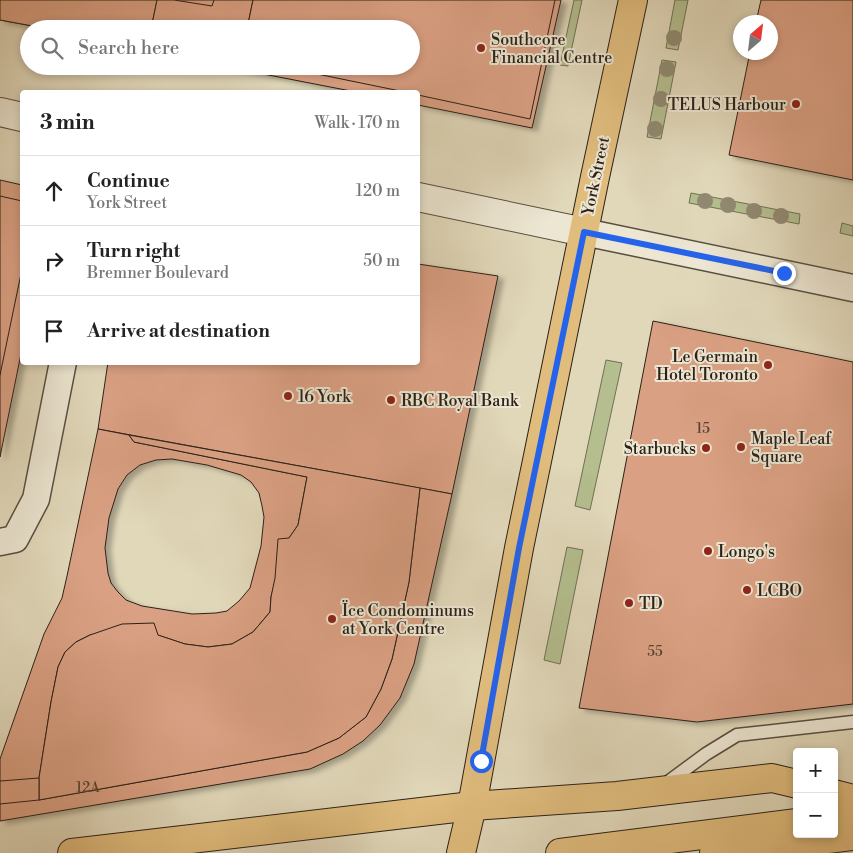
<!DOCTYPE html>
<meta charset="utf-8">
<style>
:root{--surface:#fff;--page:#f6f6f6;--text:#222;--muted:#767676;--line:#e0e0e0}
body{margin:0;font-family:"Libre Bodoni",serif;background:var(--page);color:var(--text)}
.controls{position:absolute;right:15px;bottom:15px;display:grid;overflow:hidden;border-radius:5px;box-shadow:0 2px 8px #0003}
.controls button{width:45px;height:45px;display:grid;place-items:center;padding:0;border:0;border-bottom:1px solid var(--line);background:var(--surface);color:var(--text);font:25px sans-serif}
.compass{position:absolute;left:733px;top:15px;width:45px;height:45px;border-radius:50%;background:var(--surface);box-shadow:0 2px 8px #0003;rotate:28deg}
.stop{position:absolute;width:15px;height:15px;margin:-11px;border:4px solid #2563eb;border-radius:50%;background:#fff}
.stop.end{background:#2563eb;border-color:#fff;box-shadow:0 1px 5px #0008}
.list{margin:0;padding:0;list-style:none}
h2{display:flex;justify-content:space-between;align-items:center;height:65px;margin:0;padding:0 20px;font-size:21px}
h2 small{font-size:16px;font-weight:400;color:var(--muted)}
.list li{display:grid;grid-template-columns:32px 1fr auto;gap:15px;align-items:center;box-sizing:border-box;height:70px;padding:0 20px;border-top:1px solid var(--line)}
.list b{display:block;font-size:19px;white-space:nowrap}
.list p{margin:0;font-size:16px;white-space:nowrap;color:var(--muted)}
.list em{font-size:16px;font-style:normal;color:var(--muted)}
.icon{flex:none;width:28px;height:28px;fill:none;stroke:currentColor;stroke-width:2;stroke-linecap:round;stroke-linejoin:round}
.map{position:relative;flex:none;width:853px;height:853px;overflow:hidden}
.search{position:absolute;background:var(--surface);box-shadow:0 2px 8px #0003;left:20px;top:20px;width:400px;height:55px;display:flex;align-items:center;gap:12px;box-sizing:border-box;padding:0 18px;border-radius:28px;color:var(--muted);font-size:19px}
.panel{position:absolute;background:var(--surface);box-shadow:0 2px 8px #0003;left:20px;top:90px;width:400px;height:275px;border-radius:5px}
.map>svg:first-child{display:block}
</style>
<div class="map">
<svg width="853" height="853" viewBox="0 0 853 853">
<defs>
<filter id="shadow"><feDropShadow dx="5.5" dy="3" stdDeviation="2.5" flood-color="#0004"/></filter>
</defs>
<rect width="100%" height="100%" fill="#e1d8ba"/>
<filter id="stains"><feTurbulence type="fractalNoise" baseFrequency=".004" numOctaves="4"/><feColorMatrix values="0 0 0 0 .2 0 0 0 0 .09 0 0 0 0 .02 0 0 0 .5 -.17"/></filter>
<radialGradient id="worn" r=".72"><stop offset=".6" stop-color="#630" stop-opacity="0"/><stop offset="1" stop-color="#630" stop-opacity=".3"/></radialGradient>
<g fill="#b4be8f" stroke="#707054">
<polygon points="574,0 582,0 568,66 560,65"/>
<polygon points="675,0 688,0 678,50 666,48"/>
<polygon points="662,60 676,62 661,139 647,137"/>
<polygon points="691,193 800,214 799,224 689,203"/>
<polygon points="842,223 853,226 853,236 840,233"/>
<polygon points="606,360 622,363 590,510 575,506"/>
<polygon points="567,547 583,550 560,664 544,660"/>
</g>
<g fill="#daa083" stroke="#2b2119" fill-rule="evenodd" filter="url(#shadow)">
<polygon points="0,0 561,0 532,128 418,105 418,92 356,92 222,66 411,66 411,29 49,29 0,20"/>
<polygon points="0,0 157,0 151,29 49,29 0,20"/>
<polygon points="157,0 174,0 212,6 214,0 253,0 247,29 151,29"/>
<polygon points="253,0 555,0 530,119 418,95 418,92 405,92 278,66 411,66 411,29 247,29"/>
<polygon points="761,0 853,0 853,180 729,155 750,52 770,52 770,22 756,22"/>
<polygon points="222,66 239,66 239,70"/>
<polygon points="0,180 22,185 22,349 0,457"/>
<polygon points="0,196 22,201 22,269 0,375"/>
<polygon points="418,264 498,276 452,494 98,429 108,362 418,362"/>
<polygon points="653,321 853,362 853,704 697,722 579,708"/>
<path d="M98 429 129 435 134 442 307 477 298 525 289 538 282 554 271 597 270 612 253 632 232 644 208 647 185 644 139 629 114 630 90 635 76 642 65 652 58 667 51 702 39 778V800L307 752 339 738 366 717 381 689 392 659 409 582 420 488 452 494 414 664 400 698 380 725 363 741 343 754 310 769 0 821V759L44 634 62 598 67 576ZM172 459 207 465 241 475 251 482 259 493 262 506 264 517 261 546 250 588 239 601 227 611 216 613 192 614 142 606 126 600 118 592 111 583 108 573 105 548 109 518 118 489 127 475 140 465 156 460Z"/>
<polygon points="129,435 420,488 409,582 392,659 381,689 366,717 339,738 307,752 39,800 39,778 51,702 58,667 65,652 76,642 90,635 122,624 154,623 158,635 185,644 208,647 232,644 253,632 270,612 271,597 275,578 278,539 289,538 298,525 307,477 134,442"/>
<polygon points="39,778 39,800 0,804 0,781"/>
</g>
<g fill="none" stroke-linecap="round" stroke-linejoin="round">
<g stroke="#584f41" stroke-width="15">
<polyline id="service" points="664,785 706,754 737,735 853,722"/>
</g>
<g stroke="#584f41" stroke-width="29">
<g id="minor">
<polyline points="584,232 853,288"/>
<polyline points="0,542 15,539 36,499 63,362"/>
</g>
</g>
<g stroke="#584f41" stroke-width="30">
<g id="tertiary">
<polyline points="0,112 22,117"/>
<polyline points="418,197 584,232"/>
</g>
</g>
<g stroke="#2b2119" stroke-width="30">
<polyline id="primary" points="461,853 472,806 519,548 538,456 595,177 633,0"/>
</g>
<g stroke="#2b2119" stroke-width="30">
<g id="trunk">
<polyline points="834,794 853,799"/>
<polyline points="472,806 617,796 772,778 797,784"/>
<polyline points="714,853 853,836"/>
</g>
</g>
<g stroke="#2b2119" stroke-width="30">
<g id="motorway">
<polyline points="834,818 853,816"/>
<polyline points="72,853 472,806"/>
<polyline points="560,853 797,823"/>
</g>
</g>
<use href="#service" stroke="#ece6d2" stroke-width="12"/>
<use href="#minor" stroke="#ece6d2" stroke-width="26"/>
<use href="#tertiary" stroke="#ece6d2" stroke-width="28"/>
<use href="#primary" stroke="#e0bc7d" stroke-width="28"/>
<use href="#trunk" stroke="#e0bc7d" stroke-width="28"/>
<use href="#motorway" stroke="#e0bc7d" stroke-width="28"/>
</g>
<g fill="#908971">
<circle cx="674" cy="38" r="8"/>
<circle cx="667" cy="69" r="8"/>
<circle cx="661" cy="99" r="8"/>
<circle cx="655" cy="129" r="8"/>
<circle cx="705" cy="201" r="8"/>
<circle cx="728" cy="205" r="8"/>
<circle cx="754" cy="211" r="8"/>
<circle cx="781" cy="216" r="8"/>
</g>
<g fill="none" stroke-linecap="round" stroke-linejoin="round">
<polyline stroke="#2563eb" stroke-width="6" points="481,761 519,548 584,232 784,273"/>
</g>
<g fill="#8f2418" stroke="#ece6d2" stroke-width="2">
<circle cx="481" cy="48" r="5"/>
<circle cx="796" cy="104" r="5"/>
<circle cx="768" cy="365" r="5"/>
<circle cx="288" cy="396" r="5"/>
<circle cx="391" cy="400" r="5"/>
<circle cx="741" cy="447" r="5"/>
<circle cx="706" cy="448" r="5"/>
<circle cx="708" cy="551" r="5"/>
<circle cx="747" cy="590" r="5"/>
<circle cx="629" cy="603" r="5"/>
<circle cx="332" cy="619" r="5"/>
</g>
<g text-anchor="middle" stroke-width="4" stroke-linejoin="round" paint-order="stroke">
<g font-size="14" fill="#574134">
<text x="703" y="433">15</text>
<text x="655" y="656">55</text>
<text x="88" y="792">12A</text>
</g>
<g font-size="16" fill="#2b2119" stroke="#ece6d2" text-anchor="start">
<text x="491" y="45">Southcore<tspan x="491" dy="18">Financial Centre</tspan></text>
<text x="786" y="110" text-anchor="end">TELUS Harbour</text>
<text x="758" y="362" text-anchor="end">Le Germain<tspan x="758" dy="18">Hotel Toronto</tspan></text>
<text x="298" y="402">16 York</text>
<text x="401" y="406">RBC Royal Bank</text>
<text x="751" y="444">Maple Leaf<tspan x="751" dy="18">Square</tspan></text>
<text x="696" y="454" text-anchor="end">Starbucks</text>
<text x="718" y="557">Longo's</text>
<text x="757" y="596">LCBO</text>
<text x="639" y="609">TD</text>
<text x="342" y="616">Ïce Condominums<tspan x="342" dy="18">at York Centre</tspan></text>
</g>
<g font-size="16" fill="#2b2119" stroke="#ece6d2">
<text transform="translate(595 176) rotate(-78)" y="6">York Street</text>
</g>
</g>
<rect width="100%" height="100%" filter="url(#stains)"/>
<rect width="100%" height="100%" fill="url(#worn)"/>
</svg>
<div class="controls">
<button>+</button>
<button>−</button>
</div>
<svg class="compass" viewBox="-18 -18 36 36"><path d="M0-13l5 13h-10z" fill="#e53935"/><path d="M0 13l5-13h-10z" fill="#767676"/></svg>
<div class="stop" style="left:481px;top:761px"></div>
<div class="stop end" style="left:784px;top:273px"></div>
<div class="search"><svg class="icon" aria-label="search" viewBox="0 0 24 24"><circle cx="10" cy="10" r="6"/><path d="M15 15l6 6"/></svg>Search here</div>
<section class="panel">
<h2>3 min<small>Walk · 170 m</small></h2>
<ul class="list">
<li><svg class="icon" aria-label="ahead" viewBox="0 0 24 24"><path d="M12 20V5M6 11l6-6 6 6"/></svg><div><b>Continue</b><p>York Street</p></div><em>120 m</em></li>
<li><svg class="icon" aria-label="right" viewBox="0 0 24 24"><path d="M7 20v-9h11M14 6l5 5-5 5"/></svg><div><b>Turn right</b><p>Bremner Boulevard</p></div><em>50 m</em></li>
<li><svg class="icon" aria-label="arrive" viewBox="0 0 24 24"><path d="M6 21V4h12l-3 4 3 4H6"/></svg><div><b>Arrive at destination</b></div></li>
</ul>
</section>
</div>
